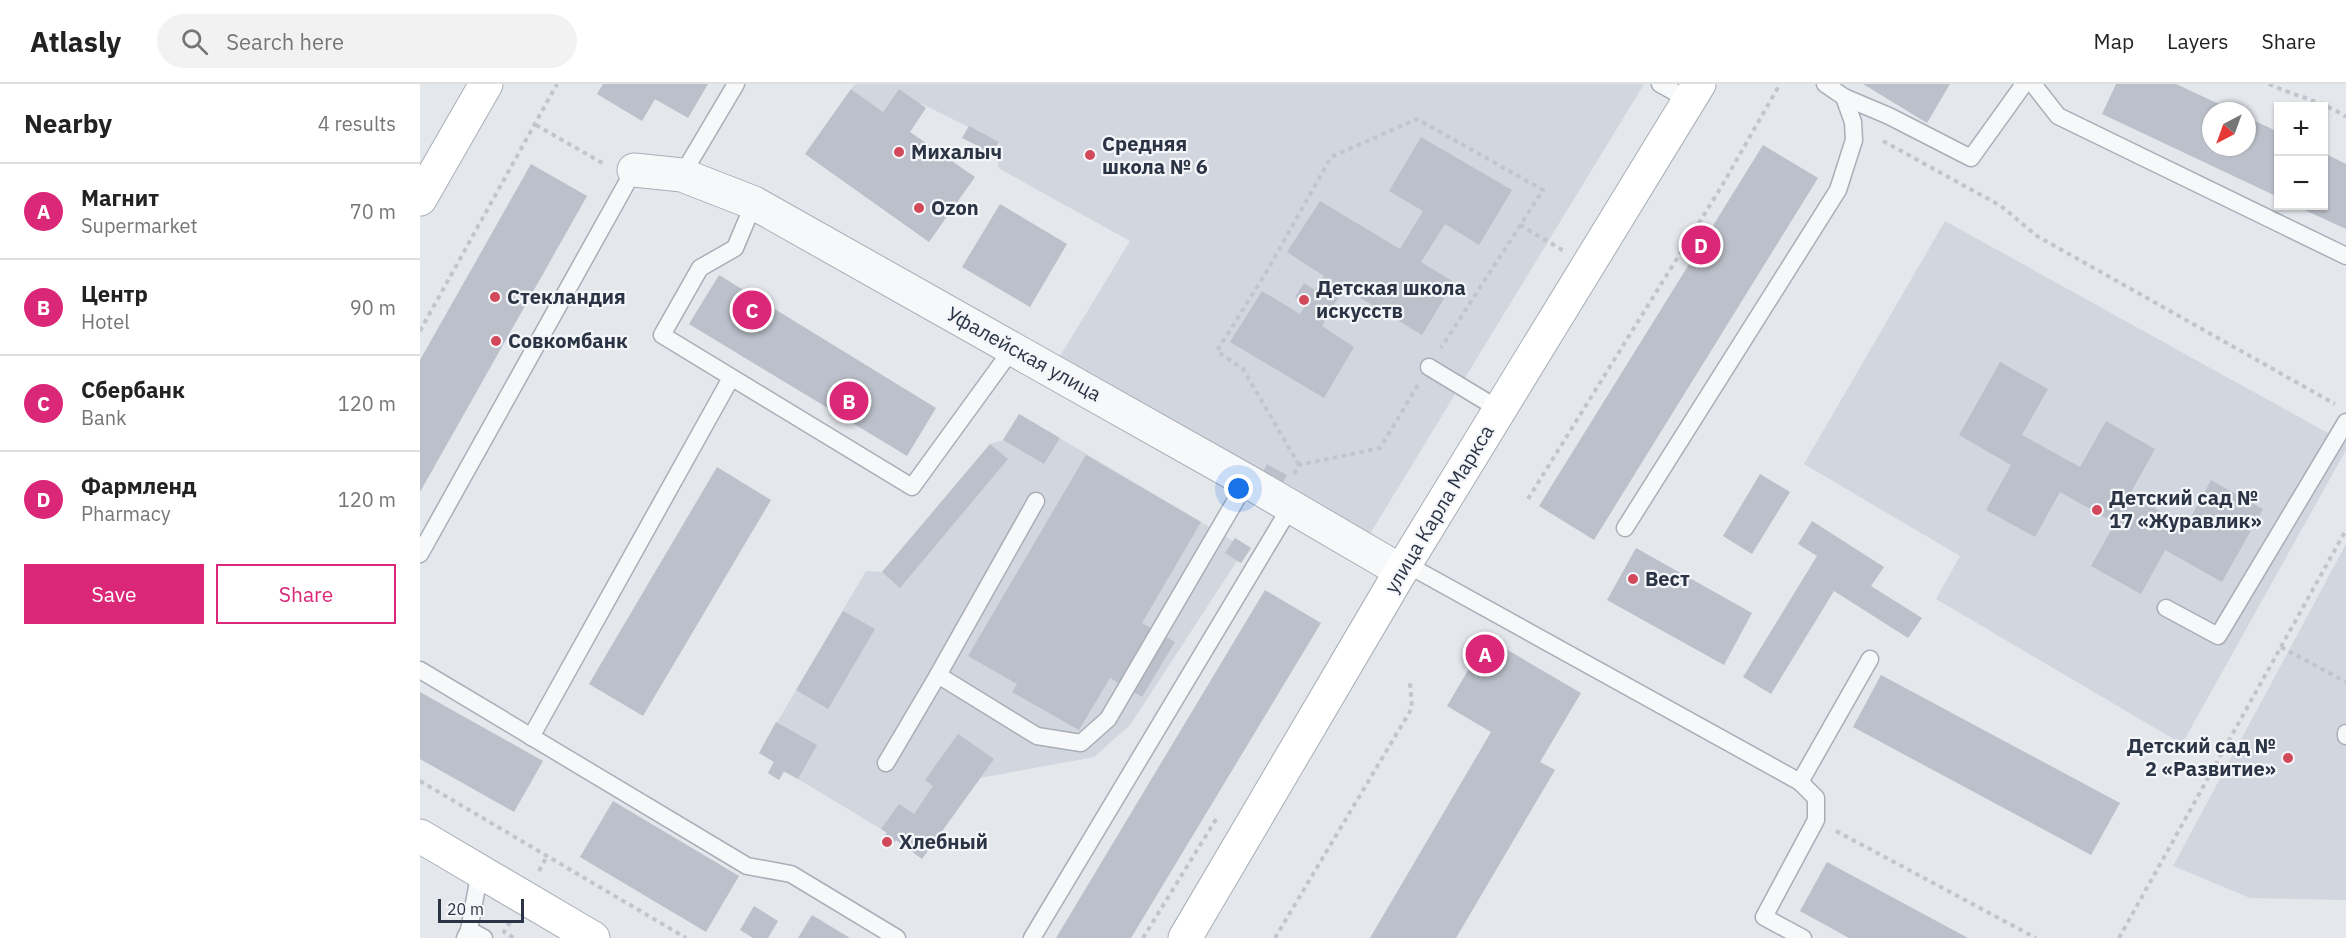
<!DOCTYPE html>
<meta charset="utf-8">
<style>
:root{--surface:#fff;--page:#f2f2f2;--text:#222;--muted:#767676;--line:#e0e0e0;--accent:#db2777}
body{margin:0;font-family:"IBM Plex Sans",sans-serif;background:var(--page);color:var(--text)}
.controls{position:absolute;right:18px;top:18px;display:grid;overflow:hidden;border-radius:0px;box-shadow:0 2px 4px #0004}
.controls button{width:54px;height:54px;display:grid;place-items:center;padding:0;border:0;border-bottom:2px solid var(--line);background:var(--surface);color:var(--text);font:30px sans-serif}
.compass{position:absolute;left:1782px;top:18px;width:54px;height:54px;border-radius:50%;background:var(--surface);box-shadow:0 2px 4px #0004;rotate:221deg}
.scale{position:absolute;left:18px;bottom:15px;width:86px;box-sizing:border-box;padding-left:6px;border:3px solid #2b3445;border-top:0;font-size:16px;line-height:21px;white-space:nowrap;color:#2b3445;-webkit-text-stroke:4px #f4f6f9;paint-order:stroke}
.you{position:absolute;left:819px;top:405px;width:21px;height:21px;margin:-15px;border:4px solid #fff;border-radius:50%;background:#1a73e8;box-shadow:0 0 0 9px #1a73e833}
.badge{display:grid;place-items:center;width:39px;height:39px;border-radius:50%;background:var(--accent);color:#fff;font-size:20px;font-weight:700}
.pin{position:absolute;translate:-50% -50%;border:3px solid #fff;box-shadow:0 2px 6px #0006}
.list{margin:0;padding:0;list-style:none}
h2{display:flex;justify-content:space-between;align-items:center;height:78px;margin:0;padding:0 24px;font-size:26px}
h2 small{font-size:20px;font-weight:400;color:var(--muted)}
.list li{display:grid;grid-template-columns:39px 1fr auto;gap:18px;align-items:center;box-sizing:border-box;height:96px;padding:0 24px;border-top:2px solid var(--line)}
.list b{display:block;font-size:22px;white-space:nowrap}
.list p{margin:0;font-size:20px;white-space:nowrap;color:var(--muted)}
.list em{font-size:20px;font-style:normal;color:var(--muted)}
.actions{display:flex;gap:12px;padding:18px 24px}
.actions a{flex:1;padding:14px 0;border:2px solid var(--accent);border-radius:0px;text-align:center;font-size:21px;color:var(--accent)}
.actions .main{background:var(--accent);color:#fff}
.icon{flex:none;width:33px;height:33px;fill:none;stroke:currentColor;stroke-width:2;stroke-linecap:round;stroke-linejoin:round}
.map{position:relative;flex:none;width:1926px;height:854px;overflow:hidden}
header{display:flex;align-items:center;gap:36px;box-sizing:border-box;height:84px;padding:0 30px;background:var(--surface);border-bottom:2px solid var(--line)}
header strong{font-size:28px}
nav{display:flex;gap:33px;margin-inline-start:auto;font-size:21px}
.search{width:420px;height:54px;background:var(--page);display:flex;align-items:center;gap:15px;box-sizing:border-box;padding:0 21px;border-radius:33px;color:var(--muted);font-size:22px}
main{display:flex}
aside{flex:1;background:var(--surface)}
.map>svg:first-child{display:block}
</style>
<header>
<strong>Atlasly</strong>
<div class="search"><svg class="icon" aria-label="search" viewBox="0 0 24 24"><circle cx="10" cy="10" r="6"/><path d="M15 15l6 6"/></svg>Search here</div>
<nav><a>Map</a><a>Layers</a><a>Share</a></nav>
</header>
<main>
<aside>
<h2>Nearby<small>4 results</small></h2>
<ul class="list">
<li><span class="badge">A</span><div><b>Магнит</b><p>Supermarket</p></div><em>70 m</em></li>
<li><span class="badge">B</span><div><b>Центр</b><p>Hotel</p></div><em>90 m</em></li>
<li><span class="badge">C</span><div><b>Сбербанк</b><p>Bank</p></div><em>120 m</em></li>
<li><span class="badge">D</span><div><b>Фармленд</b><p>Pharmacy</p></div><em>120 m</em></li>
</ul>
<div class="actions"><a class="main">Save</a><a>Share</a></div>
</aside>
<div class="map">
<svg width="1926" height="854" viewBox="0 0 1926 854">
<rect width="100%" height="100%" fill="#e4e7ec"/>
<g fill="#d2d6de">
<polygon points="435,0 1224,0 950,450 639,274 710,157 578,84 579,58 498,18 479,5 463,28 431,5"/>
<polygon points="1525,137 1926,359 1926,366 1762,660 1516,515 1540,472 1384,380"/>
<polygon points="599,330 781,438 813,457 815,454 831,464 821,479 817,477 710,641 674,673 560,694 502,775 476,756 472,761 463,754 467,749 461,745 378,695 364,688 359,696 348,689 354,678 339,669 446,487 462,488 570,360 584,356"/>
<polygon points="1926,460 1926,816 1830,814 1753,782"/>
</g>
<g fill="#bbc0ca">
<polygon points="183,0 288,0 268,34 235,15 222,37 177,10"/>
<polygon points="1443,0 1530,0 1507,39"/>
<polygon points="1696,0 1756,0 1814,27 1791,27 1791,63 1827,63 1827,33 1858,48 1858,113 1682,30"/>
<polygon points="431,5 463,28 479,5 498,18 506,24 490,48 555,93 509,158 385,70"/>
<polygon points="549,42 579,58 570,73 560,68 562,64 542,54"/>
<polygon points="1001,53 1092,106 1059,161 1025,140 1001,178 1034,198 1002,251 924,204 902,242 934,263 904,314 810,258 842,207 880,230 886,220 875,213 884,199 895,206 904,192 867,168 900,117 980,165 1003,127 969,107"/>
<polygon points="1343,61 1398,94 1174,456 1119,422"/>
<polygon points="1904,69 1926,80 1926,145 1876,122 1904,122"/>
<polygon points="111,80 167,112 0,408 0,276"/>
<polygon points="580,120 647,160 610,223 542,183"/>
<polygon points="299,191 516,324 487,372 269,240"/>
<polygon points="1580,278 1628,305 1602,351 1660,383 1686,337 1735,365 1710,410 1766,442 1791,396 1843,425 1802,498 1745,466 1721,510 1671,482 1695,439 1640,408 1615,453 1566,426 1591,381 1539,351"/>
<polygon points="599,330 640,354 624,380 583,356"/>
<polygon points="570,360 588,375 480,504 462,488"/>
<polygon points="666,371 781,438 722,539 755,558 722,613 690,594 659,646 592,608 597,600 548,572"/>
<polygon points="847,380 867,391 862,400 842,390"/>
<polygon points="297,383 351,416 223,632 169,600"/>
<polygon points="1340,390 1370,408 1332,470 1303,452"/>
<polygon points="1392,437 1464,483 1451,502 1502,534 1488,554 1414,507 1351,610 1323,593 1397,472 1378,460"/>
<polygon points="815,454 831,464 821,479 805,469"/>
<polygon points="1216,464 1332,529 1304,581 1187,516"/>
<polygon points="845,506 901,539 711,854 636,854"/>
<polygon points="423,527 455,545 408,625 376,606"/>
<polygon points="1067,554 1161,609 1120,678 1135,686 1036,854 950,854 1071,648 1027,622"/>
<polygon points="1461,591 1700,719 1671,771 1433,643"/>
<polygon points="0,608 123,677 94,728 0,675"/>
<polygon points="356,638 397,661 378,695 364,687 359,696 348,689 354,678 339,669"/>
<polygon points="538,650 574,675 502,775 476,756 472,761 463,754 467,749 461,745 479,720 494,730 513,702 505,696"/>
<polygon points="193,717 319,792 286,848 160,773"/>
<polygon points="1407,778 1548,854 1429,854 1380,827"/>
<polygon points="334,822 358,837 348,854 333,854 320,846"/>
<polygon points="392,831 430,854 378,854"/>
</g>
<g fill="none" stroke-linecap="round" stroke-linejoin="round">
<g stroke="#a9aeb7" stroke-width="19">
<g id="lane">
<polyline points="1240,0 1269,16"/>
<polyline points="1405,0 1424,13 1469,32 1551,74 1604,0"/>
<polyline points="1613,0 1638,32 1926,172"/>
<polyline points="262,91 316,0"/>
<polyline points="334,119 315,164 280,184 242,251 492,403 593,264"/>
<polyline points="1009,283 1080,326"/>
<polyline points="616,417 518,591 617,652 661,659 688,635 827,397"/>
<polyline points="1205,444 1418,106 1434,56 1433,38 1424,13"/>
<polyline points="0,470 214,86"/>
<polyline points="986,480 1380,698 1450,575"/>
<polyline points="1746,524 1798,552 1926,338"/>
<polyline points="0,586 327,782 371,790 477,854"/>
<polyline points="1926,649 1926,652"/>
<polyline points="111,653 311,294"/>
<polyline points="466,679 518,591"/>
<polyline points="1380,698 1396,714 1396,736 1344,833 1383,854"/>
<polyline points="49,846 64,854"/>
<polyline points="45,854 49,846 60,787"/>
<polyline points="612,854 871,422"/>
</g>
</g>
<g stroke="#a9aeb7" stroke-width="35">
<polyline id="street" points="214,86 262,91 334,119 827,397 981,487"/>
</g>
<g stroke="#a9aeb7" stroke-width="35">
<g id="secondary">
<polyline points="0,115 66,0"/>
<polyline points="0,752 173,854"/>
<polyline points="765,854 981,487 1279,0"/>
</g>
</g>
<g stroke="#c2c5cb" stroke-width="4" stroke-dasharray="4.5 4.5" stroke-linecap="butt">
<path d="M1849 0C1874 12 1903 17 1926 33"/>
<polyline points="116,41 184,80"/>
<polyline points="1463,57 1581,122 1617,152 1915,320"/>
<polyline points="1100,141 1144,167"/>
<polyline points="0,247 137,0"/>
<polyline points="879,381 823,285 797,267 847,187 911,73 997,35 1123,106 1021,264"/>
<polyline points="874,390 879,381 960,364 998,301"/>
<polyline points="1108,415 1300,105 1360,0"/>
<polyline points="1861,563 1926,598"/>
<polyline points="0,697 266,854"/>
<polyline points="1416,747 1616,854"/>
<polyline points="119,787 127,772"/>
<polyline points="90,838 84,848 94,854"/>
<polyline points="723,854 798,732"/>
<polyline points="855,854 992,624 990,599"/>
<polyline points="1699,854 1926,446"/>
</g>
<use href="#lane" stroke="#f7f8fa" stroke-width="16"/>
<use href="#street" stroke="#f7f8fa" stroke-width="33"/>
<use href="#secondary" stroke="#fff" stroke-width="33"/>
</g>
<g fill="#d1495b" stroke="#f4f6f9" stroke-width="2">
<circle cx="479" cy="68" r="6"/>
<circle cx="670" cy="71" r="6"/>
<circle cx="499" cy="124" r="6"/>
<circle cx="75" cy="213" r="6"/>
<circle cx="884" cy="216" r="6"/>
<circle cx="76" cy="257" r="6"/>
<circle cx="1677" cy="426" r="6"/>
<circle cx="1213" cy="495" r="6"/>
<circle cx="1868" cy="674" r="6"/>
<circle cx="467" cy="758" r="6"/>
</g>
<g text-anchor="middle" stroke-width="4.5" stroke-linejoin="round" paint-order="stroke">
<g font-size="20" font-weight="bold" fill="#2b3445" stroke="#f4f6f9" text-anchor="start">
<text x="682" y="67">Средняя<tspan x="682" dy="23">школа № 6</tspan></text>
<text x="491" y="75">Михалыч</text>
<text x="511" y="131">Ozon</text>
<text x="896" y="211">Детская школа<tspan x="896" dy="23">искусств</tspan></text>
<text x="87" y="220">Стекландия</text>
<text x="88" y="264">Совкомбанк</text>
<text x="1689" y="421">Детский сад №<tspan x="1689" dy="23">17 «Журавлик»</tspan></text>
<text x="1225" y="502">Вест</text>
<text x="1856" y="669" text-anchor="end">Детский сад №<tspan x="1856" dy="23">2 «Развитие»</tspan></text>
<text x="479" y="765">Хлебный</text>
</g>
<g font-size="20" fill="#2b3445" stroke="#f4f6f9">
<text transform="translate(604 270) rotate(29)" y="7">Уфалейская улица</text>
<text transform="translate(1019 425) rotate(-59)" y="7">улица Карла Маркса</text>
</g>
</g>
</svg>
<div class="controls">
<button>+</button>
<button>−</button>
</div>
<svg class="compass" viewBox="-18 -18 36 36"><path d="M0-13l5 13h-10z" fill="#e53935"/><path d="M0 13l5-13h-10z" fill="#767676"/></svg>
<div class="scale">20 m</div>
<div class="you"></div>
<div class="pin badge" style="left:1065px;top:570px">A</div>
<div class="pin badge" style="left:429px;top:317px">B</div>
<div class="pin badge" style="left:332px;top:226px">C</div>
<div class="pin badge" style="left:1281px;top:161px">D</div>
</div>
</main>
